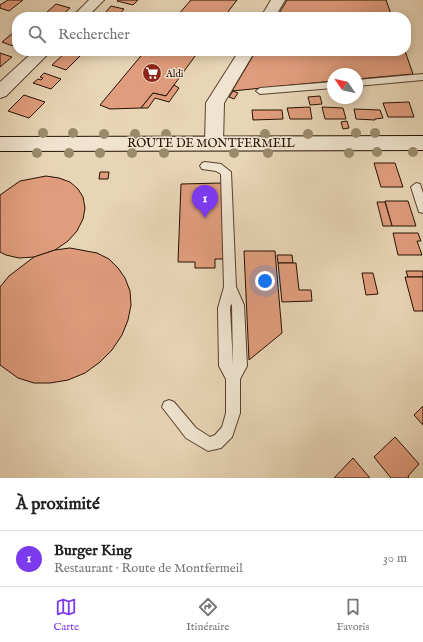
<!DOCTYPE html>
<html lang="fr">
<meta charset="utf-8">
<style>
:root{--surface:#fff;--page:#f6f6f6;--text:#222;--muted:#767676;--line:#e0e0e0;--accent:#7c3aed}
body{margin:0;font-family:"IM FELL English",serif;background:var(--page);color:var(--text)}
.compass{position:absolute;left:327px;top:68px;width:36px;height:36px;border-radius:50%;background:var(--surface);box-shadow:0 2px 10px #0003;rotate:304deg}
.you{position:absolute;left:265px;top:281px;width:14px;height:14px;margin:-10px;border:3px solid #fff;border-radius:50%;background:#1a73e8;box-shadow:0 0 0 6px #1a73e833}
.badge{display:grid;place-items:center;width:26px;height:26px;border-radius:50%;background:var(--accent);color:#fff;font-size:13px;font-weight:700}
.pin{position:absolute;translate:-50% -33px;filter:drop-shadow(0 1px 2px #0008)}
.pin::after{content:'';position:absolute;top:21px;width:14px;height:12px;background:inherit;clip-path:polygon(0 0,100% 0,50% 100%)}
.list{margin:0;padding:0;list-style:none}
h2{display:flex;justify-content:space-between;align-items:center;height:52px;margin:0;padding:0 16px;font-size:17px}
h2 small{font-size:13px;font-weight:400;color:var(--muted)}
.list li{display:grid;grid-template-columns:26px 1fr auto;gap:12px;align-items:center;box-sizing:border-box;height:56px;padding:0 16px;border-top:1px solid var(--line)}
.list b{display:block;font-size:15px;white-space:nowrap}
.list p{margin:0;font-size:13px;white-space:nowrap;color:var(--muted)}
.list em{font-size:13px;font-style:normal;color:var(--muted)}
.icon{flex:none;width:22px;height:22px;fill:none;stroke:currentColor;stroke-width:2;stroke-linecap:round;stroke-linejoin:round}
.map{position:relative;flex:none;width:423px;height:478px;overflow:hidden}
.search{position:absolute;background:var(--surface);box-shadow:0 2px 10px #0003;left:12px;right:12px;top:12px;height:44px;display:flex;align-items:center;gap:10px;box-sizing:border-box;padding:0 14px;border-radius:16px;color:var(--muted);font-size:15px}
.sheet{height:108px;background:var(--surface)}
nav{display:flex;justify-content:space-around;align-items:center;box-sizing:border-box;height:56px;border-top:1px solid var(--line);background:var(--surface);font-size:11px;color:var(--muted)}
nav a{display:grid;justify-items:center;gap:2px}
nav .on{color:var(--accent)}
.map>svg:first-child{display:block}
</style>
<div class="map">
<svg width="423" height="478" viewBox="0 0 423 478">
<rect width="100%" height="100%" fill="#e8d5b6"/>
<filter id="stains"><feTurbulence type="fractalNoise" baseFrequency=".005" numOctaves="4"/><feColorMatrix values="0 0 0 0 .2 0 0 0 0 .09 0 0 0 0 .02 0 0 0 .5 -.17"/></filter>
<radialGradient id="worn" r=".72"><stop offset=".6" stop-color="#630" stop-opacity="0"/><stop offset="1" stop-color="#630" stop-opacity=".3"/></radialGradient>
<g fill="#e09d7d" stroke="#261001">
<polygon points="8,0 23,0 9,11 0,8 0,5"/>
<polygon points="118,0 138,0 133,5 117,1"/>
<polygon points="191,0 237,0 224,17 187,17 178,15"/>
<polygon points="287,0 386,0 392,17 277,17"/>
<polygon points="56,4 70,8 60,17 46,13"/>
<polygon points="111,6 124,9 118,16 105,13"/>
<polygon points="13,33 17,34 17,42 13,46 2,42"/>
<polygon points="145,51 198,52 166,96 153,93 141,108 110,109 100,105"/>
<polygon points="256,51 405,51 413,74 357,79 357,74 333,74 333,81 232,91"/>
<polygon points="66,52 80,56 66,70 52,65"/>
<polygon points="0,53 12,57 0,67"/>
<polygon points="44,73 61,79 51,89 33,83 38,79 41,80 43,78 40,77"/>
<polygon points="174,85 179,88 169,102 155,98 148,108 141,108 153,93 166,96"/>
<polygon points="233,91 238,93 234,99 229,97"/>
<polygon points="24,95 45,102 29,118 8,111"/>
<polygon points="320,96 322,104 310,105 308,97"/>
<polygon points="409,102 414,117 388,117 383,103"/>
<polygon points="310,107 312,119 290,119 287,108"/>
<polygon points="322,107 343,108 346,119 325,119"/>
<polygon points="354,109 380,110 383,118 375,119 375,120 356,119"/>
<polygon points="252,110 282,110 283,119 253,120"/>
<polygon points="347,121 349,128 343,129 341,122"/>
<polygon points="374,163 395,163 403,187 381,187"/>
<polygon points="100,172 109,172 108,179 99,179"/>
<polygon points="46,176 59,178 70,182 78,189 83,197 85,208 83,219 77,231 68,241 55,250 34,257 19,258 6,255 0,252 0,195 20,181"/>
<polygon points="222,183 225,259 215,259 215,268 195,268 195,262 178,262 181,184"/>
<polygon points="385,201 408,201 416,226 392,226"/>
<polygon points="377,202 385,202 392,226 383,226"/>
<polygon points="393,233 418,233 421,241 417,241 422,255 398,255"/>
<polygon points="70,248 97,253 109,259 118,268 125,278 130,291 131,305 128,320 122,335 112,350 100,362 85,373 68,380 50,383 34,383 18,378 0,365 0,287 9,276 34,257 55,250"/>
<polygon points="244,251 275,251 282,333 249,360"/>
<polygon points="277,255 292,255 293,263 278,263"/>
<polygon points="278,263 296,263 299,290 311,290 312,301 282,302"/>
<polygon points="406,271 423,271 423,277 408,277"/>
<polygon points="362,273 373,273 378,294 366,295"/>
<polygon points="405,277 423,277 423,311 414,311"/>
<polygon points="423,406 423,425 414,415"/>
<polygon points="395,437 419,464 408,476 409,478 391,478 374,457"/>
<polygon points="353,458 370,478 334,478"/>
</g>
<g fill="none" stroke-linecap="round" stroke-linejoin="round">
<g stroke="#56412e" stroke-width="2">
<g id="lane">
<polygon points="423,74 423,80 357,86 357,80"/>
<polygon points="333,82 333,88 260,94 256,91 260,88"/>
<path d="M205 162 221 164 231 172 236 287 244 305 247 366 240 379V413L232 437 221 448 208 451 186 438 162 407 164 402 169 400 174 402 196 428 210 437 215 435 222 427 226 413V379L219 366 218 308 224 287 221 174 216 171 202 169 200 166 202 163ZM231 304 232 305 233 365 230 308Z"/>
<polygon points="416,183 420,184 423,193 423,213 419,212 418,209 411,187"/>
</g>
</g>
<g stroke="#56412e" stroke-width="2">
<g id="street">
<polygon points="89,0 104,0 87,17 72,17"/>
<polygon points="271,0 285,0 275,17 261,17"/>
<polygon points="34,51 51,51 6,96 0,98 0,82"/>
<polygon points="239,51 255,51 224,103 223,143 221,148 214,150 207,148 205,143 206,103"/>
</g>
</g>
<g stroke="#261001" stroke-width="2">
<polygon id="secondary" points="423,136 423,150 0,151 0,137"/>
</g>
<use href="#lane" fill="#f0e4d0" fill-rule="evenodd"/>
<use href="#street" fill="#f0e4d0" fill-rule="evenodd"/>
<use href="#secondary" fill="#f0e4d0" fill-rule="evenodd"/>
</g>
<g fill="#9a8a6c">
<circle cx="43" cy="133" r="5"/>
<circle cx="73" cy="133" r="5"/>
<circle cx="356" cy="133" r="5"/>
<circle cx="375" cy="133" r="5"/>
<circle cx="104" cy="134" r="5"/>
<circle cx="135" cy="134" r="5"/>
<circle cx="166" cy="134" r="5"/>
<circle cx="265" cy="134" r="5"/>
<circle cx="308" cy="134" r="5"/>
<circle cx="377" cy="152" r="5"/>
<circle cx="413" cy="152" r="5"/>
<circle cx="37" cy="153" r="5"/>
<circle cx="69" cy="153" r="5"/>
<circle cx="100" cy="153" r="5"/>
<circle cx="132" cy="153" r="5"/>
<circle cx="164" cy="153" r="5"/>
<circle cx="234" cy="153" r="5"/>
<circle cx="268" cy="153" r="5"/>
<circle cx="349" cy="153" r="5"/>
</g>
<defs>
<g id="supermarket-disc" transform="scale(1)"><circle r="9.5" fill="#8f2418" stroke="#f0e4d0"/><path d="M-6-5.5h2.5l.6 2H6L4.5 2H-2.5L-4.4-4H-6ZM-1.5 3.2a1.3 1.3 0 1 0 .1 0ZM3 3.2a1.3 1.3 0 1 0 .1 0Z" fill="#fff"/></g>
</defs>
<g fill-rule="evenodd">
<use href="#supermarket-disc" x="152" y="73"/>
</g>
<g text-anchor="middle" stroke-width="3" stroke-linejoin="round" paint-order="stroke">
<g font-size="10" fill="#261001" stroke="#f0e4d0" text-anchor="start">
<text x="166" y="77">Aldi</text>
</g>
<g font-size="12" fill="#261001" stroke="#f0e4d0">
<text x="211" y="147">ROUTE DE MONTFERMEIL</text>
</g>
</g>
<rect width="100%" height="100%" filter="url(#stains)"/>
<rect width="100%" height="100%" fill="url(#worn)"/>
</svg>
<svg class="compass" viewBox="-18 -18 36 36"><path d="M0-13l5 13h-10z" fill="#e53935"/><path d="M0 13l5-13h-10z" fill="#767676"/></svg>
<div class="you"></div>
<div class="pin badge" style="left:205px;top:218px">1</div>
<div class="search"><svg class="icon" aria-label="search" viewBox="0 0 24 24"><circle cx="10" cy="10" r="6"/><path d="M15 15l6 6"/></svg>Rechercher</div>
</div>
<section class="sheet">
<h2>À proximité<small></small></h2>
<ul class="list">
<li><span class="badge">1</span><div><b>Burger King</b><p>Restaurant · Route de Montfermeil</p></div><em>30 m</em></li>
</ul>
</section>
<nav>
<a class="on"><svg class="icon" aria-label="map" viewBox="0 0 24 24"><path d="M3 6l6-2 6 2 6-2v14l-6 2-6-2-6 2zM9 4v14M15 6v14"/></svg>Carte</a>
<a><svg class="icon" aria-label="directions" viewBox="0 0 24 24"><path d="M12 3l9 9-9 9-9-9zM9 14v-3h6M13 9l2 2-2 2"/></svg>Itinéraire</a>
<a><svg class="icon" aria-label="saved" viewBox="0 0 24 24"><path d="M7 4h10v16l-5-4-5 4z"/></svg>Favoris</a>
</nav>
